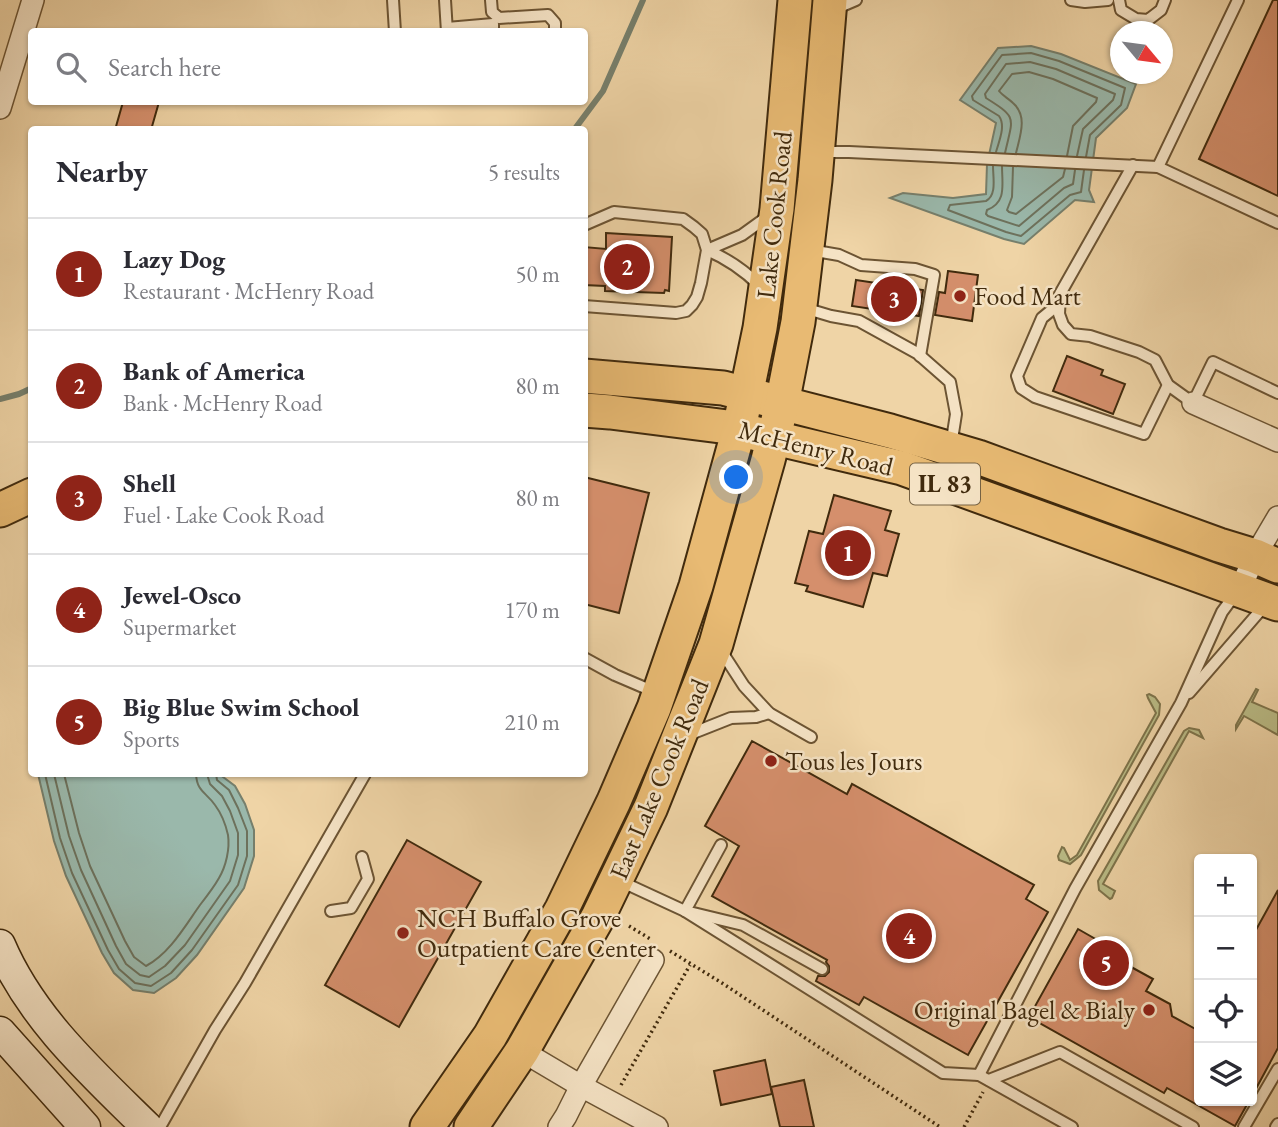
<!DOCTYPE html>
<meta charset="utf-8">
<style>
:root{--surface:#fff;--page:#f2f2f3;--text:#2b2b33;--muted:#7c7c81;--line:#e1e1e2;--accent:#8f2418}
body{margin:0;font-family:"EB Garamond",serif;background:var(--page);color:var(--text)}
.controls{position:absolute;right:21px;bottom:21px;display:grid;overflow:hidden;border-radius:7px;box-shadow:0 2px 5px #0004}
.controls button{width:63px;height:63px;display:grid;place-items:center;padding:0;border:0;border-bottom:2px solid var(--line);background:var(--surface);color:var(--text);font:35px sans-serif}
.compass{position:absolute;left:1110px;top:21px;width:63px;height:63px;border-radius:50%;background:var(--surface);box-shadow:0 2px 5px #0004;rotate:119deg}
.you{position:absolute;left:737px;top:478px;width:24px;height:24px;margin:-18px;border:5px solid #fff;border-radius:50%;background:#1a73e8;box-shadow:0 0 0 10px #1a73e833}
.badge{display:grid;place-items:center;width:46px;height:46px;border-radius:50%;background:var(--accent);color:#fff;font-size:23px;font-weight:700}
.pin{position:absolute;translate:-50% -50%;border:4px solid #fff;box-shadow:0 2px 7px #0006}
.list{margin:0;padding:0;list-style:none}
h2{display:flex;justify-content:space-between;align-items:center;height:91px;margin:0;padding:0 28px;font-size:30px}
h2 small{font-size:23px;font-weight:400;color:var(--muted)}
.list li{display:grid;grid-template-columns:46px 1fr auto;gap:21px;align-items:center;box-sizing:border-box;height:112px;padding:0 28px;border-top:2px solid var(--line)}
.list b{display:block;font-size:26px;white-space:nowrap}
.list p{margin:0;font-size:23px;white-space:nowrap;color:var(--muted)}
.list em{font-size:23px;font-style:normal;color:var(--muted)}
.icon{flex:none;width:38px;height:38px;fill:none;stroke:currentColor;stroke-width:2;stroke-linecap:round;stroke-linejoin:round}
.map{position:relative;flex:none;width:1278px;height:1127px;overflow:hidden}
.search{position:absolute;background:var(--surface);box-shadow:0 2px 5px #0004;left:28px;top:28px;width:560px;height:77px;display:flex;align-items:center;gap:18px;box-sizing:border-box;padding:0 24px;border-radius:7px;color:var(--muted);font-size:26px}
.panel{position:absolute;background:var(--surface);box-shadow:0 2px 5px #0004;left:28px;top:126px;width:560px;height:651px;border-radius:7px}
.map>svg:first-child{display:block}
</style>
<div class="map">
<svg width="1278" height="1127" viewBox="0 0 1278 1127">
<rect width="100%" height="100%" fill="#efd4a6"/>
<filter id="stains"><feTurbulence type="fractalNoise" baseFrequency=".00286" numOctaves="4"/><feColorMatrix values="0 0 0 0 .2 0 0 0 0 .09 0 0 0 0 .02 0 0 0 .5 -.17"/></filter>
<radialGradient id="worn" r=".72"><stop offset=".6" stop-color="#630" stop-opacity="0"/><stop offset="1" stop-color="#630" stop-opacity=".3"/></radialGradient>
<g fill="#babc86" stroke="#7d734a" stroke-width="2">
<polygon points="1256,689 1258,690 1252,702 1278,713 1278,735 1244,716 1236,729 1236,725"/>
<polygon points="1149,694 1155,697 1160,704 1159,715 1081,855 1070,864 1059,860 1058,856 1062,847 1064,848 1070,860 1077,855 1156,713 1148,698 1147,695"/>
<polygon points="1189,728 1199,730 1203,738 1189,731 1103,884 1115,891 1112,898 1110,899 1099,890 1098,881 1184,731"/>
</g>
<g fill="#9ab8ab" stroke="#767f6c" stroke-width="2">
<polygon points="1031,46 1061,54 1136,84 1127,108 1096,138 1089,190 1094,202 1075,200 1024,244 1004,239 890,198 903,193 953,198 986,194 987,164 996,123 960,100 998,48"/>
<polygon points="38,774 219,774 235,786 245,804 254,830 254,856 244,888 197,955 176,978 154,993 133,990 114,973 102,953 66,876 54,841"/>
</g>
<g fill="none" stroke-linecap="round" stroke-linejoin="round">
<g stroke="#6d715c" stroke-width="2">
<path d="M996 152C999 141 1006 126 999 116L973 100 972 96 1002 55 1031 53 1059 61 1125 88 1121 105 1090 135 1086 157"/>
<path d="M1005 153C1013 117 1018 118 986 98L985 94 1006 64 1030 62 1056 69 1115 94 1113 100 1083 129 1077 156"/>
<path d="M1016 153C1020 136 1028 116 1013 103 1008 98 1003 96 999 91L1012 74 1029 72 1053 79 1097 98 1096 102 1073 126 1067 156"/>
<path d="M993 166C993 178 997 195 986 201L950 205 948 210 1006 232 1021 236 1070 195 1081 192 1084 170"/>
<path d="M1002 166C1002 185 1007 202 987 210L986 214 988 216 1019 226 1064 188 1073 184 1075 170"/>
<polyline points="1013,167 1012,197 1007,210 1009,212 1016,214 1063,177 1065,169"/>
<polyline points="45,774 60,838 72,873 108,950 119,969 135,983 151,986 171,973 192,950 238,885 247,856 247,831 238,808 229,790 217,780 216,774"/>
<polyline points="54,774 69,836 81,870 116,946 126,964 140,975 149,977 165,966 185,945 230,881 238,855 238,833 230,811 222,796 210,784 207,774"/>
<path d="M64 774 79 833 90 866 125 941 134 957 146 966C170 953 185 926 200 905 207 896 214 887 219 878 226 866 230 849 228 835 226 826 221 813 215 805 206 792 197 792 196 774"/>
</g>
<g stroke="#767f6c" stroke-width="6">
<polyline points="574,130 603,91 643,0"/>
<polyline points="0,399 19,394 32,388"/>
</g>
</g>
<g fill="#d58f6c" stroke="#402a0d" stroke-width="2">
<polygon points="1273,0 1278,0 1278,196 1199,159"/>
<polygon points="123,102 159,102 151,130 115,130"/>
<polygon points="606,233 672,237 669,291 665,290 664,293 605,291 605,286 584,285 584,247 606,249"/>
<polygon points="948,271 978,275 972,321 935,315 939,292 945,293"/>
<polygon points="856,280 923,290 919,316 852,306"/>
<polygon points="1067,356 1103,370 1101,375 1125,384 1113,414 1053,391"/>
<polygon points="584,477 649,493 619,613 584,604"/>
<polygon points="834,495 891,511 885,530 899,534 887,576 873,573 863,607 806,591 808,586 795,583 809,531 823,534"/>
<polygon points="752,741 847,794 852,784 1034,885 1026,899 1048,912 968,1055 864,997 859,1005 816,981 818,976 825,976 829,972 829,966 826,962 827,960 712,896 739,846 705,826"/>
<polygon points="407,840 481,882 399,1027 325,985"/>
<polygon points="1278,890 1278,1048 1252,1096 1252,948 1254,944 1252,937"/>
<polygon points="1078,929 1125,956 1122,962 1153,979 1146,991 1170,1004 1172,1016 1199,1031 1199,1101 1249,1101 1235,1126 1167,1088 1164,1093 1029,1017"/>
<polygon points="765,1060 772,1094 721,1105 714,1071"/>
<polygon points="804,1080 814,1127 780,1127 771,1087"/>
</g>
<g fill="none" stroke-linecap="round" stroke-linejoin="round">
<g stroke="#6c5433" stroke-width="14">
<g id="service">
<polyline points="393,0 395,32"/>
<polyline points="445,0 447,32"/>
<polyline points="491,0 492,12 499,18 548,15 555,23 555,32"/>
<polyline points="1071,0 1085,2 1108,0"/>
<polyline points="1119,0 1121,10 1136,19 1148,20 1161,10 1165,0"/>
<polyline points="835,9 856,0"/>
<polyline points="447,28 493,24 493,32"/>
<polyline points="820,152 849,152 1158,167 1278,223"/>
<polyline points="1133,165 1060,294 1059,314 1063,325 1071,334 1090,336 1139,352 1155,360 1168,385 1193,403 1213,362 1278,393"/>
<polyline points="1158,167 1238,0"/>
<polyline points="584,225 614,212 683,219 694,227 702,234 707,250 701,283 697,297 692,305 686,311 676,313 584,306"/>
<polyline points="810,250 839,255 861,265 915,269 934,275 920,356"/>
<path d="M760 286C744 270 728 259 707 250L742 235 767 217"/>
<polyline points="1059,304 1042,318 1017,376 1021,388 1035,397 1144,434 1168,385"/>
<polyline points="804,308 831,316 859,321 917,353 950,382 956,414 951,446"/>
<polyline points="720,649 744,686 769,713 811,737"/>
<polyline points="584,658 615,675 657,693"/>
<polyline points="1189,693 1266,604"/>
<polyline points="688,735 731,718 756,717 769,713"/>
<polyline points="721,845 685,911 743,925 822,969"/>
<polyline points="620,881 685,911 943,1073 979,1075 1072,1127"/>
<polyline points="331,911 351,908 368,879 362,857"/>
<polyline points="979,1075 1075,889 1181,703 1222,612 1236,593"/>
<polyline points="989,1080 1060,1052 1193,1127"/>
<polyline points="160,1127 215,1030 245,983 365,774"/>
<polyline points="1244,1127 1278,1069"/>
<polyline points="1276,1127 1278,1124"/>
</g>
</g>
<g stroke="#6c5433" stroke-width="24">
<g id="minor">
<polyline points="0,108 33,0"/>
<polyline points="1193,403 1278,441"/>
<polyline points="1240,589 1255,556 1278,517"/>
<polyline points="522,1051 581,1086 657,1127"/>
<polyline points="559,1127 566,1116 581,1086 653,960"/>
</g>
</g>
<g stroke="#402a0d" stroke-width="33">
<g id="secondary">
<path d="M0 945C31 1018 92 1073 147 1127"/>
<polyline points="0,1032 85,1127"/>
</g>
</g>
<g stroke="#402a0d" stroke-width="37">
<g id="primary">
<polyline points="584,376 723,388 890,431 978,457 1219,545 1255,556 1278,566"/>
<polyline points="584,410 610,412 728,427 902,468 1278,604"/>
<polyline points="0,510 32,495"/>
<polyline points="427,1127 490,1036 562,909 614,801 654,708 696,586 739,429 760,328 777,209 795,0"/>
<polyline points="471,1127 522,1051 598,917 651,807 716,644 768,460 782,404 798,322 815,180 830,0"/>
</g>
</g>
<g stroke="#402a0d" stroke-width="3.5" stroke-dasharray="2 3.5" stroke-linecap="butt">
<polyline points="629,926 652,940"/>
<polyline points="670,951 722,983 940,1127"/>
<polyline points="621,1085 690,965"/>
<polyline points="964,1127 983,1092"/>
</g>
<use href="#service" stroke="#f5e3c5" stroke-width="10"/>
<use href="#minor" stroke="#f5e3c5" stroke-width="21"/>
<use href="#secondary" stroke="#f5e3c5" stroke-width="30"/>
<use href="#primary" stroke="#e8ba73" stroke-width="33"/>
</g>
<g fill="#8f2418" stroke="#f5e3c5" stroke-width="2.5">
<circle cx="960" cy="296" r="7"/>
<circle cx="771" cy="761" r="7"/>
<circle cx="403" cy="933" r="7"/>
<circle cx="1149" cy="1010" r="7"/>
</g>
<g text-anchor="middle" stroke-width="5" stroke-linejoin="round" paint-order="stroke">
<rect fill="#f5e3c5" stroke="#766244" stroke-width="2" x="910" y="463.5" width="70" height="41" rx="5"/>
<g font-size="24" font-weight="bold" fill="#402a0d">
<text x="945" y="492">IL 83</text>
</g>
<g font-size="26" fill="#402a0d" stroke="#f5e3c5">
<text transform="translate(774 215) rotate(-84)" y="9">Lake Cook Road</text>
<text transform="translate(816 448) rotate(14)" y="9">McHenry Road</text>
<text transform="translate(659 779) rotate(-67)" y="9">East Lake Cook Road</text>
</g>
<g font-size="26" fill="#402a0d" stroke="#f5e3c5" text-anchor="start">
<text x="974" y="305">Food Mart</text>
<text x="785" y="770">Tous les Jours</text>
<text x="417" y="927">NCH Buffalo Grove<tspan x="417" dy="30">Outpatient Care Center</tspan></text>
<text x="1135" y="1019" text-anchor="end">Original Bagel &amp; Bialy</text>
</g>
</g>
<rect width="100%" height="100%" filter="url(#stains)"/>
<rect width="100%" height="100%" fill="url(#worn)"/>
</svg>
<div class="controls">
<button>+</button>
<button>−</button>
<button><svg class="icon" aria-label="locate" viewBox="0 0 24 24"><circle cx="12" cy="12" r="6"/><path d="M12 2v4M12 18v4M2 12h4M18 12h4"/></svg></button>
<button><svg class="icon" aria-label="layers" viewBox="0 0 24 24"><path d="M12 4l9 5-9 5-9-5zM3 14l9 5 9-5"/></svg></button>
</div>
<svg class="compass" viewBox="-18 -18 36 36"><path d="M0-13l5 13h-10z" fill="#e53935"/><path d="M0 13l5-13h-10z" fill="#7c7c81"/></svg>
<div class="you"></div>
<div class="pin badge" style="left:848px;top:553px">1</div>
<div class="pin badge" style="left:627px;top:267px">2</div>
<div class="pin badge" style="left:894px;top:299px">3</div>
<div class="pin badge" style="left:909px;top:936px">4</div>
<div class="pin badge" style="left:1106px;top:963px">5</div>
<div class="search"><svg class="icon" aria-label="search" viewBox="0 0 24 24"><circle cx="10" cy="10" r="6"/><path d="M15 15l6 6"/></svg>Search here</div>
<section class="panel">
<h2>Nearby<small>5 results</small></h2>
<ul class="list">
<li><span class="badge">1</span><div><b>Lazy Dog</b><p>Restaurant · McHenry Road</p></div><em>50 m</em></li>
<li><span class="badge">2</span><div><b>Bank of America</b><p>Bank · McHenry Road</p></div><em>80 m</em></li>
<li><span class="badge">3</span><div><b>Shell</b><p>Fuel · Lake Cook Road</p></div><em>80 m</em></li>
<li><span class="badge">4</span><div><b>Jewel-Osco</b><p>Supermarket</p></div><em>170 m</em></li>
<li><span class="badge">5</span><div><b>Big Blue Swim School</b><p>Sports</p></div><em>210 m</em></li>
</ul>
</section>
</div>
